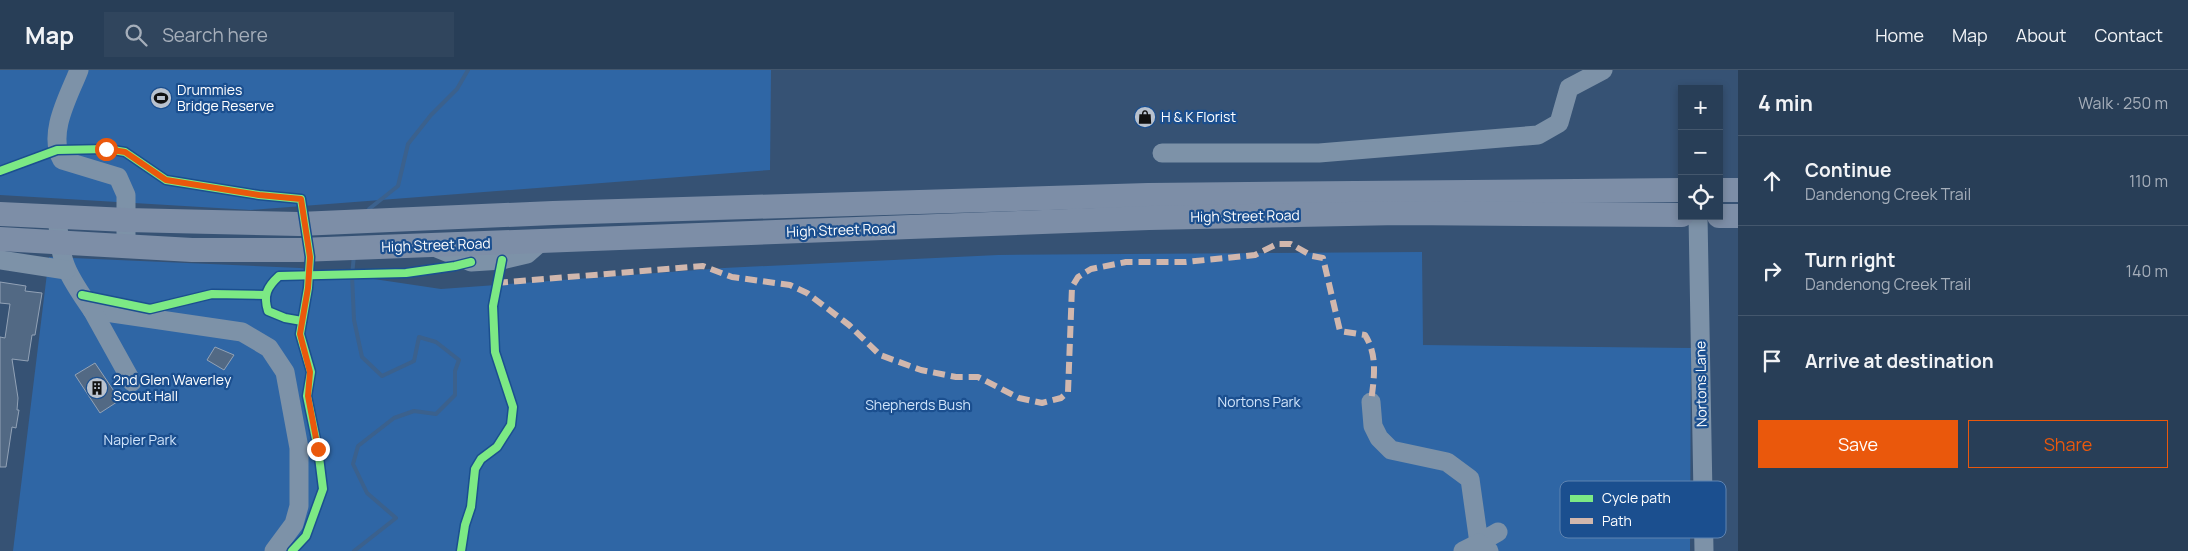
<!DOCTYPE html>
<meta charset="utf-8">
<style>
:root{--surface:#283e57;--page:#30455d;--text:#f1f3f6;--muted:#a5aeba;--line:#44576d;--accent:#ea580c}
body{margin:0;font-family:Manrope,sans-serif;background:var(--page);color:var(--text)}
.controls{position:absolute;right:15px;top:15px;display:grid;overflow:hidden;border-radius:0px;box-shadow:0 2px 8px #0003}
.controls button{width:45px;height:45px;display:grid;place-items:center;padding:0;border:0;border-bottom:1px solid var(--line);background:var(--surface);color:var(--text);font:25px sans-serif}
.stop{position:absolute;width:15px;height:15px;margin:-11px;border:4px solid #ea580c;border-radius:50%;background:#fff}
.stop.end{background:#ea580c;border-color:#fff;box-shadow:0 1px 5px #0008}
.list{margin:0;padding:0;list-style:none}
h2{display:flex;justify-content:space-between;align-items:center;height:65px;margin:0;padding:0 20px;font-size:21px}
h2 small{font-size:16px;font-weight:400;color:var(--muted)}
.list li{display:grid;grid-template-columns:32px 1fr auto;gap:15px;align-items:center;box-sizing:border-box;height:90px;padding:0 20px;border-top:1px solid var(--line)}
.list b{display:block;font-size:19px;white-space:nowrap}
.list p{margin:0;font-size:16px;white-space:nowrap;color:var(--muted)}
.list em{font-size:16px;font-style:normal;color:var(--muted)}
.actions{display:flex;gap:10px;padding:15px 20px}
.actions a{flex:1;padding:11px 0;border:1px solid var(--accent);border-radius:0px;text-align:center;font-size:18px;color:var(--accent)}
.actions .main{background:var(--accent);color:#fff}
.icon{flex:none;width:28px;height:28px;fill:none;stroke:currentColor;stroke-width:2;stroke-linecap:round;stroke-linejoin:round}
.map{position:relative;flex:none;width:1738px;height:481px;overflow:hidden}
header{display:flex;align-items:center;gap:30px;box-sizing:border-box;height:70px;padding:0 25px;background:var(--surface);border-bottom:1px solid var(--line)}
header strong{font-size:24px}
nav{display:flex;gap:28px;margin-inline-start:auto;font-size:18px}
.search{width:350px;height:45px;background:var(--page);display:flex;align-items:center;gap:12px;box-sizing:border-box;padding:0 18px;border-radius:0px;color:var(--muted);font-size:19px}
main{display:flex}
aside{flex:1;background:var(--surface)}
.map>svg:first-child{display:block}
</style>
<header>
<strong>Map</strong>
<div class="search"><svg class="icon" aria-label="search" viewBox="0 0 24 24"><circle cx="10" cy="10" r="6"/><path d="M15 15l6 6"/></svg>Search here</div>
<nav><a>Home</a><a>Map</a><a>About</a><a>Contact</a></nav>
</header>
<main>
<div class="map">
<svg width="1738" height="481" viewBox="0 0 1738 481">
<rect width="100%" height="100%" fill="#365274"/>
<g fill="#2f66a5">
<polygon points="0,0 771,0 770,100 251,140 0,125"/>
<polygon points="1422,182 1423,275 1691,278 1690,481 13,481 49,187 300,198 441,219 724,198 998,185"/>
</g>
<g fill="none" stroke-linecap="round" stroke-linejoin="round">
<g stroke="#3b618d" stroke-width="4">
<polyline points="368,143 369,139 398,116 408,74 431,45 457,19 468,0"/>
<polyline points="354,185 352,206 354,250 362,287 382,306 414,291 419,267 436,272 459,290 455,301 455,325 436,344 414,341 394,348 358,376 353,394 367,423 396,448 354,481"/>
</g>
</g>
<g fill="#526984" stroke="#92a2b6">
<polygon points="0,212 26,216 25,221 42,223 35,265 32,265 28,291 12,289 18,328 17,340 19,340 16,358 12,357 6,397 0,397 0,267 5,268 10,234 0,233"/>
<polygon points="215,277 234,285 224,300 207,290"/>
<polygon points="95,293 120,330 100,343 75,305"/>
</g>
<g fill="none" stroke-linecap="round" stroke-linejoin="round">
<g stroke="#7d92a8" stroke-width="19">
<path d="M79 0C69 26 47 63 62 90L118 107 126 125V178"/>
<polyline points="1162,83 1319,83 1538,65 1559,53 1569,18 1603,0"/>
<polyline points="1698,146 1704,481"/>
<path d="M58 148C58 190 68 206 92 240L242 262 269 278 285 302 299 378V436L294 454 274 481"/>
<polyline points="434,177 471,192 502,190 527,184 542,171"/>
<polyline points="0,190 66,200"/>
<polyline points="92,240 132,312"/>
<polyline points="1371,332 1373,356 1379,368 1391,380 1447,392 1470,409 1479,473 1498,462"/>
<polyline points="1463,481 1479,473 1489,481"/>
</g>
<g stroke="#7d8ea7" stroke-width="24">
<polyline points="1719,120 1738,120"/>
<polyline points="0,144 127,150 299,154 553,143 1148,125 1682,120"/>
<polyline points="1719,146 1738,146"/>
<polyline points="0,169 192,180 300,180 1149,148 1400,143 1682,145"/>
</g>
<path stroke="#d1b7ad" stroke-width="6" stroke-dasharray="12 6" stroke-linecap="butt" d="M496 213 703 196 732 207 790 215 807 223 849 255 880 285 921 300 956 307H978L1019 328 1042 333 1061 328 1068 322 1072 217 1078 207 1091 199 1126 192H1186L1255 185 1277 174H1291L1312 186 1323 188 1340 261 1365 265C1378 285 1374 309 1371 332"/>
<g stroke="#1b4f8f" stroke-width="11">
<g id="cycleway">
<polyline points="0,101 57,80 107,79 125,82 166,110 259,125 301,129 310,187 308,218 300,264 311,302 307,326 318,379 323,419 306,466 292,481"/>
<polyline points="82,225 150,239 212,224 266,225"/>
<path d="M302 251 285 248 268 241C263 225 267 217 279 206L406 203 455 196 471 192"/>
<polyline points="461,481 465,455 471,437 475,399 481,389 497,377 511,355 513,337 495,282 493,236 502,190"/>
</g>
</g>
<use href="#cycleway" stroke="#7ce984" stroke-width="8"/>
</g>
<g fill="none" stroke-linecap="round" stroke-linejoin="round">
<polyline stroke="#ea580c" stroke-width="6" points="106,79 125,82 166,110 259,125 301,129 310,187 308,218 300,264 310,302 308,326 318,379"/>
</g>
<defs>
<g id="stadium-disc" transform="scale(1.125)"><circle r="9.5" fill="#b9c2ce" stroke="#1b4f8f"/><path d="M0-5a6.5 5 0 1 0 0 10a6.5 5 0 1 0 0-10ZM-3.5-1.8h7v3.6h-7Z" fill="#111"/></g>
<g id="shop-disc" transform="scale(1.125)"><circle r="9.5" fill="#b9c2ce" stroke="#1b4f8f"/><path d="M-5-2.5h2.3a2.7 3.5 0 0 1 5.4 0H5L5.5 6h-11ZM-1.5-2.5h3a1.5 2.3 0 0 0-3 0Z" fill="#111"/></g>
<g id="building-disc" transform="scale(1.125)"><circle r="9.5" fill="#b9c2ce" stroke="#1b4f8f"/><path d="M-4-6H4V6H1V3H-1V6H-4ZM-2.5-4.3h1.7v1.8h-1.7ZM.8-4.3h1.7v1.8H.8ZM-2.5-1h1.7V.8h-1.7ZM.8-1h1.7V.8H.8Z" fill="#111"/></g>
</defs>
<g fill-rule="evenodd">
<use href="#stadium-disc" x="161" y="28"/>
<use href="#shop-disc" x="1145" y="47"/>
<use href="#building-disc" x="97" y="318"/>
</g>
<g text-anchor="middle" stroke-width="4.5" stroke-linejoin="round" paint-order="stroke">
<g font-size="14" fill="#fff" stroke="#1b4f8f" text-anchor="start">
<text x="177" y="25">Drummies<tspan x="177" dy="16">Bridge Reserve</tspan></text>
<text x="1161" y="52">H &amp; K Florist</text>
<text x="113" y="315">2nd Glen Waverley<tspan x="113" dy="16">Scout Hall</tspan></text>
</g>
<g font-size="14" fill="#fff" stroke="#1b4f8f">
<text transform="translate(1245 146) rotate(-1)" y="5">High Street Road</text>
<text transform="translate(841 160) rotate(-2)" y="5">High Street Road</text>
<text transform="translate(436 175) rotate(-2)" y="5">High Street Road</text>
<text transform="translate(1701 314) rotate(-91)" y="5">Nortons Lane</text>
</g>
<g font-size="14" fill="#cfe3fa" stroke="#1b4f8f">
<text x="1259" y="337">Nortons Park</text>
<text x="918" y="340">Shepherds Bush</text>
<text x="140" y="375">Napier Park</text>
</g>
</g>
<rect x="1560" y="411" width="166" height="57" rx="8" fill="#1b4f8f" stroke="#5f84b1" stroke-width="1"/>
<rect x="1570" y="425" width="23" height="7" fill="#7ce984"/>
<rect x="1570" y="448" width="23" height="6" fill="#d1b7ad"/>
<g font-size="14" fill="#fff">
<text x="1602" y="433">Cycle path</text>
<text x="1602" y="456">Path</text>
</g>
</svg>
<div class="controls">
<button>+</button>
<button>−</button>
<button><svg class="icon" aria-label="locate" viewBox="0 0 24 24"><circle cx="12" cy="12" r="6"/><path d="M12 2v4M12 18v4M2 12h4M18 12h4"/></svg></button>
</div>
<div class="stop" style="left:106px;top:79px"></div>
<div class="stop end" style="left:318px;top:379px"></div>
</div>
<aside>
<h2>4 min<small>Walk · 250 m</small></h2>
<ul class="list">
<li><svg class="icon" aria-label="ahead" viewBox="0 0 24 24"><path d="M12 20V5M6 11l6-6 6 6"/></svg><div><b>Continue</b><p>Dandenong Creek Trail</p></div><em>110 m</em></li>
<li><svg class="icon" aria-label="right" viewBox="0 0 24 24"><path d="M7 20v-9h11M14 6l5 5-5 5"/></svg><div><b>Turn right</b><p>Dandenong Creek Trail</p></div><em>140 m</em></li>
<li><svg class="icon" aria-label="arrive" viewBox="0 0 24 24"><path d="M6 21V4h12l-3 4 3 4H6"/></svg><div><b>Arrive at destination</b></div></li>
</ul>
<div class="actions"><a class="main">Save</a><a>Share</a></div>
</aside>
</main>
